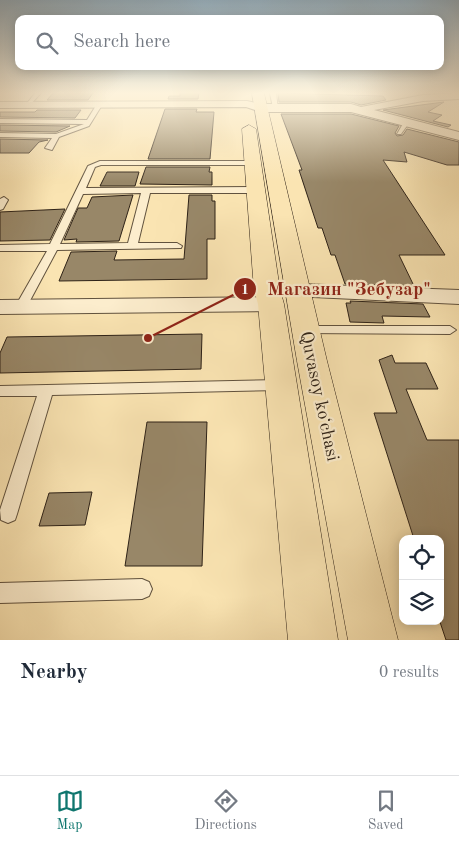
<!DOCTYPE html>
<meta charset="utf-8">
<style>
:root{--surface:#fff;--page:#f2f2f3;--text:#1f2937;--muted:#747a83;--line:#e0e1e3;--accent:#0f766e}
body{margin:0;font-family:"Old Standard TT",serif;background:var(--page);color:var(--text)}
.controls{position:absolute;right:15px;bottom:15px;display:grid;overflow:hidden;border-radius:10px;box-shadow:0 2px 12px #0003}
.controls button{width:45px;height:45px;display:grid;place-items:center;padding:0;border:0;border-bottom:1px solid var(--line);background:var(--surface);color:var(--text);font:25px sans-serif}
.list{margin:0;padding:0;list-style:none}
h2{display:flex;justify-content:space-between;align-items:center;height:65px;margin:0;padding:0 20px;font-size:21px}
h2 small{font-size:16px;font-weight:400;color:var(--muted)}
.icon{flex:none;width:28px;height:28px;fill:none;stroke:currentColor;stroke-width:2;stroke-linecap:round;stroke-linejoin:round}
.map{position:relative;flex:none;width:459px;height:640px;overflow:hidden}
.search{position:absolute;background:var(--surface);box-shadow:0 2px 12px #0003;left:15px;right:15px;top:15px;height:55px;display:flex;align-items:center;gap:12px;box-sizing:border-box;padding:0 18px;border-radius:10px;color:var(--muted);font-size:19px}
.sheet{height:135px;background:var(--surface)}
nav{display:flex;justify-content:space-around;align-items:center;box-sizing:border-box;height:70px;border-top:1px solid var(--line);background:var(--surface);font-size:14px;color:var(--muted)}
nav a{display:grid;justify-items:center;gap:2px}
nav .on{color:var(--accent)}
.map>svg:first-child{display:block}
</style>
<div class="map">
<svg width="459" height="640" viewBox="0 0 459 640">
<rect width="100%" height="100%" fill="#fae4b2"/>
<filter id="stains"><feTurbulence type="fractalNoise" baseFrequency=".004" numOctaves="4"/><feColorMatrix values="0 0 0 0 .2 0 0 0 0 .09 0 0 0 0 .02 0 0 0 .5 -.17"/></filter>
<radialGradient id="worn" r=".72"><stop offset=".6" stop-color="#630" stop-opacity="0"/><stop offset="1" stop-color="#630" stop-opacity=".3"/></radialGradient>
<g fill="#988768" stroke="#2e2217">
<polygon points="53,93 93,93 88,100 47,100"/>
<polygon points="180,93 199,93 198,99 168,99 169,96 180,96"/>
<polygon points="278,93 383,96 386,100 361,105 351,102 279,102"/>
<polygon points="444,102 428,112 442,115 433,121 451,125 448,127 383,110"/>
<polygon points="165,109 197,109 196,112 214,112 210,159 148,159"/>
<polygon points="37,110 81,110 75,118 0,117 0,112 35,112"/>
<polygon points="281,114 351,114 399,126 395,133 397,136 403,135 407,129 459,142 459,165 447,165 404,152 407,162 383,160 445,255 399,255 414,286 345,284 335,255 331,255 322,228 318,228 299,170 302,170"/>
<polygon points="0,125 70,126 56,132 0,131"/>
<polygon points="0,139 48,140 39,142 29,153 0,153"/>
<polygon points="146,167 210,167 209,172 212,172 212,185 140,184"/>
<polygon points="107,172 139,172 135,186 100,186"/>
<polygon points="133,195 119,241 76,242 77,239 64,240 78,208 87,208 92,197"/>
<polygon points="189,195 212,195 212,201 215,201 215,239 207,239 207,279 59,281 71,252 117,251 114,260 184,259"/>
<polygon points="65,209 50,240 0,241 0,212"/>
<polygon points="350,301 423,304 430,317 382,316 384,323 350,322 346,303 351,303"/>
<polygon points="202,334 201,369 0,373 0,353 7,337"/>
<polygon points="392,355 395,363 426,363 438,389 406,389 427,440 459,440 459,640 446,640 440,622 440,539 414,539 374,413 397,413 379,360"/>
<polygon points="147,422 207,422 202,566 125,566"/>
<polygon points="92,492 85,525 39,526 49,493"/>
</g>
<g fill="none" stroke-linecap="round" stroke-linejoin="round">
<g stroke="#61523e" stroke-width="2">
<g id="service">
<polygon points="35,93 41,93 29,106 25,106"/>
<polygon points="270,93 276,93 278,109 273,108"/>
<polygon points="97,104 102,105 89,126 59,137 52,150 45,148 52,138 0,137 0,133 56,134 84,124 0,123 0,119 87,120"/>
<polygon points="404,122 409,123 401,134 397,134"/>
<path d="M100 161H253L257 163 253 165H101L95 167 86 188 256 187 260 190 256 193H150L138 243H177L182 246 181 248 57 250 25 310H17L15 307 47 251H0V245L50 244 88 166ZM141 193 128 243 60 244 83 194Z"/>
<polygon points="4,197 8,200 3,209 0,210 0,199"/>
<polygon points="307,326 450,326 456,330 450,334 302,333 301,330"/>
<polygon points="281,380 286,381 288,385 286,389 281,390 52,395 17,514 15,520 8,523 1,520 0,510 37,396 0,396 0,386"/>
<polygon points="142,579 149,582 152,589 149,596 142,599 0,603 0,583"/>
</g>
</g>
<g stroke="#61523e" stroke-width="2">
<g id="minor">
<polygon points="459,93 459,99 423,101 374,110 459,132 459,140 351,112 261,112 246,107 0,108 0,102 247,101 261,104 351,104 361,107 423,95"/>
<polygon points="300,284 459,290 459,304 292,296 288,291 292,286"/>
<polygon points="271,297 279,299 283,304 279,309 271,311 0,314 0,300"/>
</g>
</g>
<g stroke="#2e2217" stroke-width="1">
<g id="primary">
<polygon points="252,93 264,93 327,361 398,640 348,640 297,361"/>
<polygon points="249,125 256,129 280,290 284,304 338,640 288,640 258,304 254,290 242,129"/>
</g>
</g>
<use href="#service" fill="#fcedcd" fill-rule="evenodd"/>
<use href="#minor" fill="#fcedcd" fill-rule="evenodd"/>
<use href="#primary" fill="#fae4b2" fill-rule="evenodd"/>
</g>
<linearGradient id="sky" x2="0" y2="1"><stop stop-color="#93adbd"/><stop offset="0.51" stop-color="#fdf3dc"/><stop offset="1" stop-color="#fdf3dc" stop-opacity="0"/></linearGradient>
<rect width="459" height="182" fill="url(#sky)"/>
<g text-anchor="middle" stroke-width="4.5" stroke-linejoin="round" paint-order="stroke">
<g font-size="18" fill="#2e2217" stroke="#fcedcd">
<text transform="translate(320 396) rotate(78)" y="6">Quvasoy koʻchasi</text>
</g>
</g>
<path fill="none" stroke="#8f2418" stroke-width="2" d="M148 338L245 289"/>
<g fill="#8f2418" stroke="#fcedcd" stroke-width="2">
<circle cx="148" cy="338" r="5"/>
<circle cx="245" cy="289" r="12"/>
</g>
<g font-size="15" text-anchor="middle" font-weight="bold" fill="#fff">
<text x="245" y="294">1</text>
</g>
<g font-size="19" text-anchor="middle" font-weight="bold" fill="#8f2418" stroke="#fcedcd" stroke-width="4.5" stroke-linejoin="round" paint-order="stroke">
<text x="349" y="295">Магазин "Зебузар"</text>
</g>
<rect width="100%" height="100%" filter="url(#stains)"/>
<rect width="100%" height="100%" fill="url(#worn)"/>
</svg>
<div class="controls">
<button><svg class="icon" aria-label="locate" viewBox="0 0 24 24"><circle cx="12" cy="12" r="6"/><path d="M12 2v4M12 18v4M2 12h4M18 12h4"/></svg></button>
<button><svg class="icon" aria-label="layers" viewBox="0 0 24 24"><path d="M12 4l9 5-9 5-9-5zM3 14l9 5 9-5"/></svg></button>
</div>
<div class="search"><svg class="icon" aria-label="search" viewBox="0 0 24 24"><circle cx="10" cy="10" r="6"/><path d="M15 15l6 6"/></svg>Search here</div>
</div>
<section class="sheet">
<h2>Nearby<small>0 results</small></h2>
<ul class="list">
</ul>
</section>
<nav>
<a class="on"><svg class="icon" aria-label="map" viewBox="0 0 24 24"><path d="M3 6l6-2 6 2 6-2v14l-6 2-6-2-6 2zM9 4v14M15 6v14"/></svg>Map</a>
<a><svg class="icon" aria-label="directions" viewBox="0 0 24 24"><path d="M12 3l9 9-9 9-9-9zM9 14v-3h6M13 9l2 2-2 2"/></svg>Directions</a>
<a><svg class="icon" aria-label="saved" viewBox="0 0 24 24"><path d="M7 4h10v16l-5-4-5 4z"/></svg>Saved</a>
</nav>
